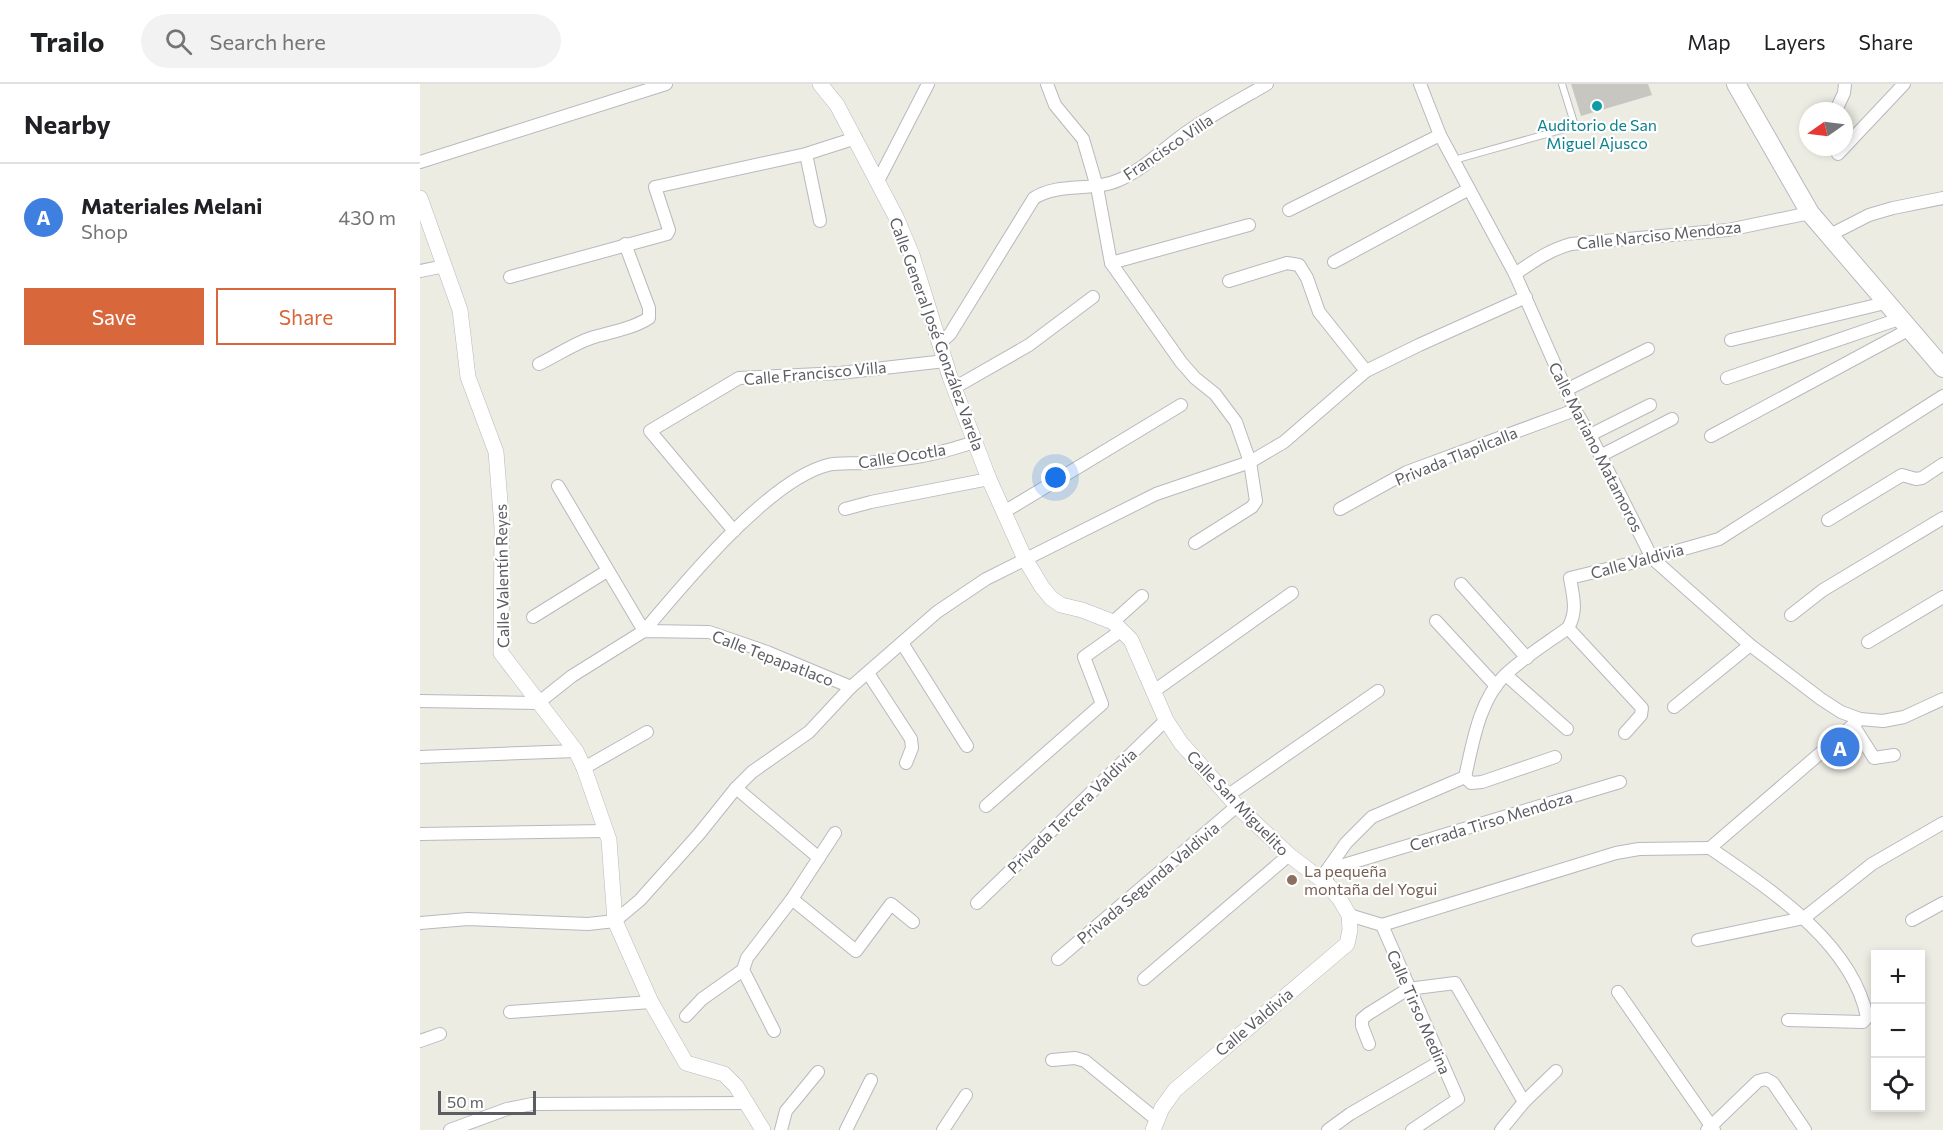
<!DOCTYPE html>
<meta charset="utf-8">
<style>
:root{--surface:#fff;--page:#f2f2f2;--text:#202124;--muted:#757577;--line:#e0e0e0;--accent:#d9673c}
body{margin:0;font-family:Commissioner,sans-serif;background:var(--page);color:var(--text)}
.controls{position:absolute;right:18px;bottom:18px;display:grid;overflow:hidden;border-radius:0px;box-shadow:0 3px 9px #0003}
.controls button{width:54px;height:54px;display:grid;place-items:center;padding:0;border:0;border-bottom:2px solid var(--line);background:var(--surface);color:var(--text);font:30px sans-serif}
.compass{position:absolute;left:1379px;top:18px;width:54px;height:54px;border-radius:50%;background:var(--surface);box-shadow:0 3px 9px #0003;rotate:256deg}
.scale{position:absolute;left:18px;bottom:15px;width:98px;box-sizing:border-box;padding-left:6px;border:3px solid #5b5d62;border-top:0;font-size:16px;line-height:21px;white-space:nowrap;color:#5b5d62;-webkit-text-stroke:4px #fff;paint-order:stroke}
.you{position:absolute;left:636px;top:394px;width:21px;height:21px;margin:-15px;border:4px solid #fff;border-radius:50%;background:#1a73e8;box-shadow:0 0 0 9px #1a73e833}
.badge{display:grid;place-items:center;width:39px;height:39px;border-radius:50%;background:var(--accent);color:#fff;font-size:20px;font-weight:700}
.pin{position:absolute;translate:-50% -50%;border:3px solid #fff;box-shadow:0 2px 6px #0006}
.list{margin:0;padding:0;list-style:none}
h2{display:flex;justify-content:space-between;align-items:center;height:78px;margin:0;padding:0 24px;font-size:26px}
h2 small{font-size:20px;font-weight:400;color:var(--muted)}
.list li{display:grid;grid-template-columns:39px 1fr auto;gap:18px;align-items:center;box-sizing:border-box;height:108px;padding:0 24px;border-top:2px solid var(--line)}
.list b{display:block;font-size:22px;white-space:nowrap}
.list p{margin:0;font-size:20px;white-space:nowrap;color:var(--muted)}
.list em{font-size:20px;font-style:normal;color:var(--muted)}
.actions{display:flex;gap:12px;padding:18px 24px}
.actions a{flex:1;padding:14px 0;border:2px solid var(--accent);border-radius:0px;text-align:center;font-size:21px;color:var(--accent)}
.actions .main{background:var(--accent);color:#fff}
.icon{flex:none;width:33px;height:33px;fill:none;stroke:currentColor;stroke-width:2;stroke-linecap:round;stroke-linejoin:round}
.map{position:relative;flex:none;width:1523px;height:1046px;overflow:hidden}
header{display:flex;align-items:center;gap:36px;box-sizing:border-box;height:84px;padding:0 30px;background:var(--surface);border-bottom:2px solid var(--line)}
header strong{font-size:28px}
nav{display:flex;gap:33px;margin-inline-start:auto;font-size:21px}
.search{width:420px;height:54px;background:var(--page);display:flex;align-items:center;gap:15px;box-sizing:border-box;padding:0 21px;border-radius:33px;color:var(--muted);font-size:22px}
main{display:flex}
aside{flex:1;background:var(--surface)}
.map>svg:first-child{display:block}
</style>
<header>
<strong>Trailo</strong>
<div class="search"><svg class="icon" aria-label="search" viewBox="0 0 24 24"><circle cx="10" cy="10" r="6"/><path d="M15 15l6 6"/></svg>Search here</div>
<nav><a>Map</a><a>Layers</a><a>Share</a></nav>
</header>
<main>
<aside>
<h2>Nearby<small></small></h2>
<ul class="list">
<li><span class="badge" style="background:#3f7fe0">A</span><div><b>Materiales Melani</b><p>Shop</p></div><em>430 m</em></li>
</ul>
<div class="actions"><a class="main">Save</a><a>Share</a></div>
</aside>
<div class="map">
<svg width="1523" height="1046" viewBox="0 0 1523 1046">
<rect width="100%" height="100%" fill="#ecece3"/>
<polygon fill="#c8c6c0" points="1151,0 1228,0 1232,11 1161,32"/>
<g fill="none" stroke-linecap="round" stroke-linejoin="round">
<g stroke="#b8b9be" stroke-width="8">
<polyline id="service" points="1034,76 1155,42 1142,0"/>
</g>
<g stroke="#b8b9be" stroke-width="14">
<g id="minor">
<polyline points="627,0 635,21 663,55 677,103 691,179 761,278 775,294 795,310 816,338 830,378 836,417 832,423 775,459"/>
<polyline points="1000,0 1020,51 1095,190 1155,326 1170,351 1232,474 1330,561 1401,615 1421,628 1440,635 1463,637 1484,633 1523,615"/>
<polyline points="1417,24 1424,9 1425,0"/>
<polyline points="386,70 400,137"/>
<polyline points="1418,70 1484,0"/>
<polyline points="0,78 246,0"/>
<polyline points="458,97 508,0"/>
<polyline points="869,126 1020,51"/>
<polyline points="1408,152 1449,131 1473,124 1523,114"/>
<polyline points="914,178 1049,105"/>
<polyline points="691,179 829,141"/>
<polyline points="0,187 25,182"/>
<path d="M1095 190C1114 177 1129 166 1151 160L1308 146 1390 129"/>
<polyline points="90,193 247,150 249,146 235,103 386,70 436,54"/>
<polyline points="809,197 867,179 879,181 887,194 899,228 946,287"/>
<polyline points="1311,256 1465,219"/>
<path d="M519 260 530 250 614 114C639 98 672 108 699 96 722 86 740 68 760 53 787 33 818 17 847 0"/>
<path d="M119 280C136 272 153 260 171 254 190 248 212 245 229 234V224L205 160"/>
<polyline points="1307,294 1479,235"/>
<polyline points="534,304 609,261 673,213"/>
<polyline points="1146,306 1228,265"/>
<polyline points="1170,351 1230,321"/>
<polyline points="1291,352 1488,246"/>
<polyline points="1180,372 1252,335"/>
<path d="M138 402 224 547C264 500 348 396 408 381 420 378 435 380 448 379 466 377 485 375 502 372 520 369 538 363 555 358"/>
<polyline points="425,425 451,418 569,395"/>
<polyline points="920,425 987,388 1155,326"/>
<polyline points="584,428 761,321"/>
<polyline points="1408,436 1482,391 1496,395 1502,394 1523,380"/>
<polyline points="314,447 230,347 319,294 420,289 525,277"/>
<polyline points="1041,500 1107,574"/>
<polyline points="1371,531 1403,506 1523,434"/>
<polyline points="113,533 187,487"/>
<polyline points="1016,537 1076,602"/>
<polyline points="693,538 722,512"/>
<polyline points="1148,544 1222,624 1221,631 1205,649"/>
<polyline points="1448,558 1523,513"/>
<polyline points="482,559 547,662"/>
<polyline points="448,589 491,655 492,664 486,679"/>
<polyline points="1086,591 1147,645"/>
<polyline points="734,607 872,509"/>
<polyline points="0,617 118,619 152,592 224,547 289,548 347,568 431,603"/>
<polyline points="1254,623 1330,561"/>
<polyline points="1433,641 1454,674 1474,671"/>
<polyline points="0,673 156,667"/>
<polyline points="164,684 227,648"/>
<polyline points="1045,693 1051,699 1062,698 1135,673"/>
<polyline points="316,704 399,774"/>
<polyline points="807,712 958,607"/>
<polyline points="566,722 682,620 664,573 702,546"/>
<polyline points="0,750 186,747"/>
<path d="M1290 764C1349 805 1432 858 1447 933L1443 938 1368 936"/>
<polyline points="1290,764 1440,635"/>
<polyline points="907,786 1200,698"/>
<path d="M907 800V786L926 759 952 733 1045 693C1053 658 1059 617 1085 591 1104 573 1127 559 1148 544 1158 527 1153 512 1150 494L1232 474 1299 455 1523 312"/>
<polyline points="372,815 436,867 471,820 493,838"/>
<polyline points="557,819 746,636"/>
<polyline points="929,831 962,841"/>
<polyline points="1492,836 1523,819"/>
<polyline points="0,839 48,835 168,840 195,837 220,816 279,750 316,704 332,688 389,648 431,603 517,528 566,495 736,410 830,378 864,358 946,287 999,261 1106,213"/>
<polyline points="962,841 1196,769 1219,765 1290,764"/>
<polyline points="962,841 1038,1015 992,1046"/>
<polyline points="1278,856 1384,834 1452,780 1523,739"/>
<polyline points="638,875 817,722"/>
<polyline points="323,886 354,947"/>
<polyline points="724,895 869,771"/>
<polyline points="1198,908 1294,1046"/>
<polyline points="90,928 231,918"/>
<polyline points="266,932 282,915 323,886 327,874 372,815 415,749"/>
<polyline points="0,957 20,950"/>
<polyline points="949,960 942,942 942,935 948,930 988,905 1035,899 1104,1018"/>
<polyline points="632,976 655,974 665,977 737,1036"/>
<polyline points="30,1046 87,1025 112,1020 326,1019"/>
<polyline points="361,1046 366,1027 398,988"/>
<polyline points="426,1046 451,996"/>
<polyline points="523,1046 546,1011"/>
<polyline points="908,1046 930,1030 1021,977"/>
<polyline points="1081,1046 1104,1018 1136,987"/>
<polyline points="1287,1046 1338,997 1346,995 1353,999 1385,1046"/>
</g>
</g>
<g stroke="#b8b9be" stroke-width="16">
<g id="tertiary">
<polyline points="400,0 417,21 476,133 492,171 530,293 569,395 605,475 622,503 631,514 641,521 662,526 693,538 711,556 746,636 761,659 817,722 869,771 907,800 919,814 929,831 930,846 927,860 755,1006 742,1024 733,1046"/>
<polyline points="0,114 40,226 48,293 76,368 82,443 81,569 156,667 164,684 189,756 195,837 231,918 266,979 304,990 316,1002 343,1046"/>
</g>
</g>
<g stroke="#b8bac0" stroke-width="20">
<polyline id="secondary" points="1316,0 1390,129 1523,284"/>
</g>
<use href="#service" stroke="#fff" stroke-width="6"/>
<use href="#minor" stroke="#fff" stroke-width="12"/>
<use href="#tertiary" stroke="#fff" stroke-width="15"/>
<use href="#secondary" stroke="#fff" stroke-width="18"/>
</g>
<circle fill="#0f9aa8" stroke="#fff" stroke-width="2" cx="1177" cy="22" r="6"/>
<circle fill="#8d6e63" stroke="#fff" stroke-width="2" cx="872" cy="796" r="6"/>
<g text-anchor="middle" stroke-width="4.5" stroke-linejoin="round" paint-order="stroke">
<g font-size="16" fill="#0d838f" stroke="#fff">
<text x="1177" y="47">Auditorio de San<tspan x="1177" dy="18">Miguel Ajusco</tspan></text>
</g>
<g font-size="16" fill="#5b5d62" stroke="#fff">
<text transform="translate(748 63) rotate(-34)" y="6">Francisco Villa</text>
<text transform="translate(1239 151) rotate(-6)" y="6">Calle Narciso Mendoza</text>
<text transform="translate(517 250) rotate(70)" y="6">Calle General José González Varela</text>
<text transform="translate(395 289) rotate(-5)" y="6">Calle Francisco Villa</text>
<text transform="translate(1176 363) rotate(63)" y="6">Calle Mariano Matamoros</text>
<text transform="translate(482 372) rotate(-9)" y="6">Calle Ocotla</text>
<text transform="translate(1036 372) rotate(-22)" y="6">Privada Tlapilcalla</text>
<text transform="translate(1217 477) rotate(-15)" y="6">Calle Valdivia</text>
<text transform="translate(82 492) rotate(-91)" y="6">Calle Valentín Reyes</text>
<text transform="translate(353 574) rotate(21)" y="6">Calle Tepapatlaco</text>
<text transform="translate(818 719) rotate(46)" y="6">Calle San Miguelito</text>
<text transform="translate(652 727) rotate(-44)" y="6">Privada Tercera Valdivia</text>
<text transform="translate(1071 737) rotate(-17)" y="6">Cerrada Tirso Mendoza</text>
<text transform="translate(728 799) rotate(-40)" y="6">Privada Segunda Valdivia</text>
<text transform="translate(999 928) rotate(66)" y="6">Calle Tirso Medina</text>
<text transform="translate(834 938) rotate(-40)" y="6">Calle Valdivia</text>
</g>
<g font-size="16" fill="#785e54" stroke="#fff" text-anchor="start">
<text x="884" y="793">La pequeña<tspan x="884" dy="18">montaña del Yogui</tspan></text>
</g>
</g>
</svg>
<div class="controls">
<button>+</button>
<button>−</button>
<button><svg class="icon" aria-label="locate" viewBox="0 0 24 24"><circle cx="12" cy="12" r="6"/><path d="M12 2v4M12 18v4M2 12h4M18 12h4"/></svg></button>
</div>
<svg class="compass" viewBox="-18 -18 36 36"><path d="M0-13l5 13h-10z" fill="#e53935"/><path d="M0 13l5-13h-10z" fill="#757577"/></svg>
<div class="scale">50 m</div>
<div class="you"></div>
<div class="pin badge" style="left:1420px;top:663px;background:#3f7fe0">A</div>
</div>
</main>
